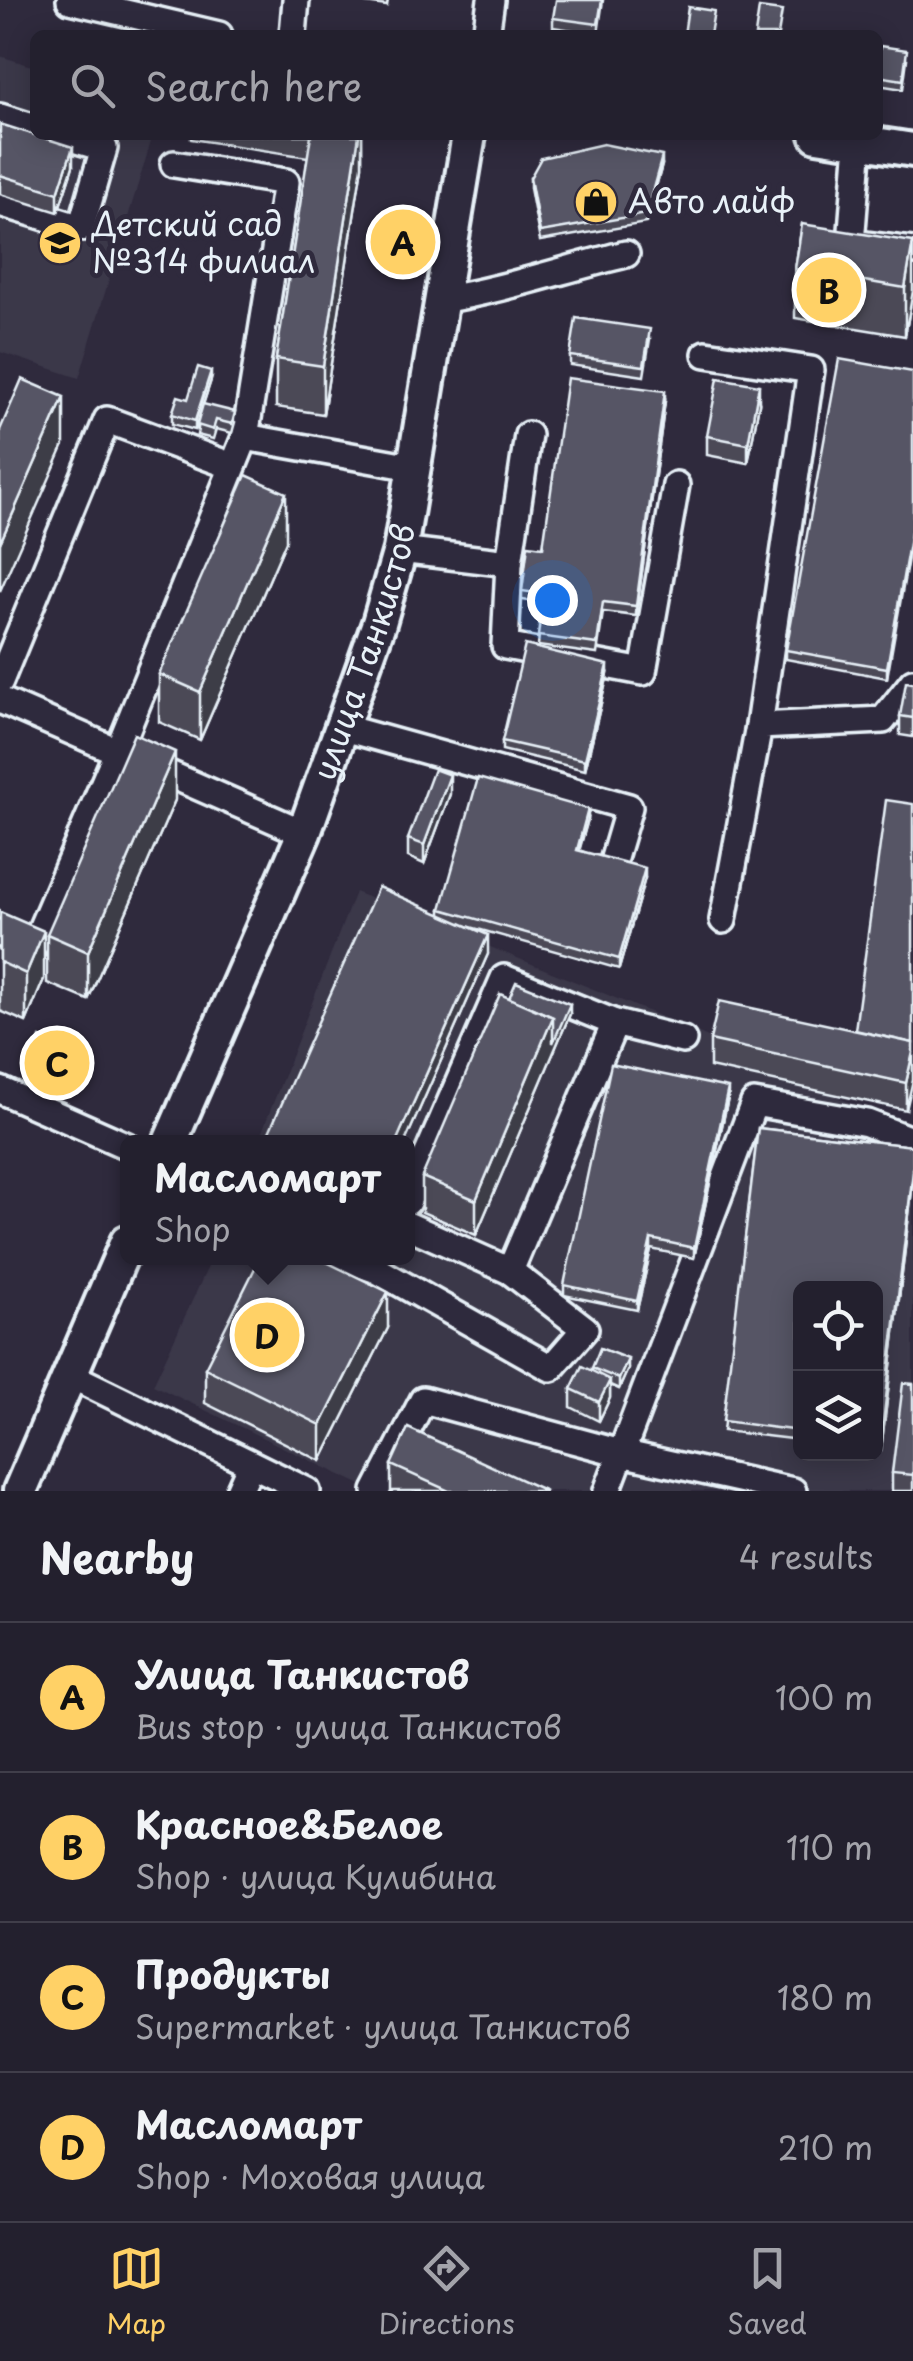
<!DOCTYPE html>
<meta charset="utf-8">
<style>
:root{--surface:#23202e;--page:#2f2d3a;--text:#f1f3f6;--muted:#a3a3aa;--line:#403e4a;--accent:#ffd166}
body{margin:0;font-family:"Playpen Sans",sans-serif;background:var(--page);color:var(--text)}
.controls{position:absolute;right:30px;bottom:30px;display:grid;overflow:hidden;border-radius:15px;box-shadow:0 5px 25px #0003}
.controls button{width:90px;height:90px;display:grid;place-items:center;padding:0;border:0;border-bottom:2px solid var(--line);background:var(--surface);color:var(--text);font:50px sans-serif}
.you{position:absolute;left:552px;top:600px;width:35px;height:35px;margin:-25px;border:8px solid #fff;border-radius:50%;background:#1a73e8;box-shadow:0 0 0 15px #1a73e833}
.badge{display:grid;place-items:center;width:65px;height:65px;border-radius:50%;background:var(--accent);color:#111;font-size:32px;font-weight:700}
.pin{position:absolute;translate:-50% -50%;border:5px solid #fff;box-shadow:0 2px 10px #0006}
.popup{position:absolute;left:120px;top:1135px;width:295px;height:130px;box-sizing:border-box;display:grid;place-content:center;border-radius:15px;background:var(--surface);filter:drop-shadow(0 2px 8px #0005);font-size:32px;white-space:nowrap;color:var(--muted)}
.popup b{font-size:38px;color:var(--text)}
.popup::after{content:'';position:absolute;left:50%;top:100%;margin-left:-20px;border:20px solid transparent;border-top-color:var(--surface)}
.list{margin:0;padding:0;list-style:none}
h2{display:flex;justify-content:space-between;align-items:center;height:130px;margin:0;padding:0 40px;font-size:42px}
h2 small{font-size:32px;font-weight:400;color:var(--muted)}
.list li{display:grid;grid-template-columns:65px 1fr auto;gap:30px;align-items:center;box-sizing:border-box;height:150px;padding:0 40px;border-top:2px solid var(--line)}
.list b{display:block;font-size:38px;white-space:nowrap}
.list p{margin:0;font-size:32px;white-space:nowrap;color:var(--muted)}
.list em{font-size:32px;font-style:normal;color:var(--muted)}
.icon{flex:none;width:55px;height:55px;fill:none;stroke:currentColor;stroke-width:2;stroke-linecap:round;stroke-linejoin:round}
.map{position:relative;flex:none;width:913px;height:1491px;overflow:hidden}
.search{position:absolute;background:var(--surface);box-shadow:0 5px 25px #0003;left:30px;right:30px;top:30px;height:110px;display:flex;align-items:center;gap:25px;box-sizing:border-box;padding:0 35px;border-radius:15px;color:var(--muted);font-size:38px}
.sheet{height:730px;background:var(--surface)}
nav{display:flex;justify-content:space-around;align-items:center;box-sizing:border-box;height:140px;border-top:2px solid var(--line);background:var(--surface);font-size:28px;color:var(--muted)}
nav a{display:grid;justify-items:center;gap:5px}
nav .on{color:var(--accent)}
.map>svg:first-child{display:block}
</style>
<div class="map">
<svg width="913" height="1491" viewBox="0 0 913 1491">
<rect width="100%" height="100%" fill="#2f2a3d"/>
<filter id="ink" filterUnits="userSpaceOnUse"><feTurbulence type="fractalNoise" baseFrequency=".01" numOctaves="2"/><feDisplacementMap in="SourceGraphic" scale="20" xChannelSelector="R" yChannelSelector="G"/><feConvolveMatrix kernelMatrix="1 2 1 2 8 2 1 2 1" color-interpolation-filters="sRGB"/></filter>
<g filter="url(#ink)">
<g fill="#3b3749" fill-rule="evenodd">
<polygon points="0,56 35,67 35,135 153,135 79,378 0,352"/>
<path d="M355 892 684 1026 913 1132V1491H374L153 1385 212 1258H407V1142H258ZM800 1288H876V1454H800Z"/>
</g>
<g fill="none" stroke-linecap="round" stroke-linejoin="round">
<g stroke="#e8f1f8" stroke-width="32">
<g id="minor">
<polyline points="70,0 219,35"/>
<polyline points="293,35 296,0"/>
<polyline points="486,35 491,0"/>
<polyline points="0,117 35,128"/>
<polyline points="859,142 851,243 913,251"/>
<polyline points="0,203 81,228 104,148 60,135"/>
<path d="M440 300C503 290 564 269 626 254"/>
<polyline points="706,354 811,370 759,726"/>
<polyline points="245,437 413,467"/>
<polyline points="400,550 509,563 528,435"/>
<polyline points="509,563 505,646 643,672 676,485"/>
<polyline points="0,681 107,420 232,466"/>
<polyline points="0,700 304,833"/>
<polyline points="344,728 629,807 614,858"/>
<polyline points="723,920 759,726 883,720 913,682"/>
<polyline points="0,933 33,948 124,736 245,437 286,182 174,164"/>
<polyline points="0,1090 127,1146"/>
<polyline points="407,1202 504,978 615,1023"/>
<polyline points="407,1225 510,1271"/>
<polyline points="343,1258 377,1270 551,1368 585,1329 510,1271 615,1023 683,1040"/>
<polyline points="70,1375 307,1491"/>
<polyline points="239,1491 251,1464"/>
<polyline points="376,1491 423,1400 621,1453 793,1491"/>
<polyline points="607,1491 754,1103 867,1123 913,1141"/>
</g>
</g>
<g stroke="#e8f1f8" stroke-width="40">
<g id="major">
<polyline points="817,135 913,150"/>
<path id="s1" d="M170 1142 304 833 379 623 400 550 469 135"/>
<polyline points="20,1491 127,1242"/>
</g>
</g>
<use href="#minor" stroke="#2f2a3d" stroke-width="25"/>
<use href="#major" stroke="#2f2a3d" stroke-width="32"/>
</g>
<g fill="#4b4957" stroke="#e8f1f8" stroke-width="2.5">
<polygon points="345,0 388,0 387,6"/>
<polygon points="603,0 598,34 553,27 553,18"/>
<polygon points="878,56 907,59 903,89 878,85"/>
<polygon points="0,124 73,166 58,212 0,194"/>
<polygon points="191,135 362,135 362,166 323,414 276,407 276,359 308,157 191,139"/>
<polygon points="662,165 646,223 540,241 530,188 530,178"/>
<polygon points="802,224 913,291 905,336 795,318 795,269"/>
<polygon points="650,339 644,376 570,365 570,356"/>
<polygon points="913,372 887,678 786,659 786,650"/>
<polygon points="211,380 203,404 235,422 232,433 216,429 213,439 197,435 200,416 195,430 172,424 172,414"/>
<polygon points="665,401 636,616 603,612 597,654 538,646 542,603 522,600 522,591 543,547"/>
<polygon points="759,404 748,463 707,455 707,436"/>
<polygon points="286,541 200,740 159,722 159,674"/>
<polygon points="608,674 585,770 502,750 502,741"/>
<polygon points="913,683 913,737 900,735 900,716"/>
<polygon points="450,794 424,864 408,857 408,839"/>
<polygon points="175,800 88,1000 47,983 47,934"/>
<polygon points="913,804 906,1110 710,1067 710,1040 855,1030"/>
<polygon points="588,819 579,850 645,878 619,969 467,926 488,954 405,1142 266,1142 266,1139 441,915 441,909"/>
<polygon points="0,912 44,979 26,1022 0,1011"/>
<polygon points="509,998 570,1014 476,1235 422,1212 422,1177"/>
<polygon points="84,1063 74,1090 30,1074 30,1064"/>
<polygon points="728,1098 694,1258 651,1249 637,1310 564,1295 564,1285"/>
<polygon points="758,1128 913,1146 913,1181 881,1450 876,1449 876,1288 800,1288 800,1440 723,1431"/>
<polygon points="388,1328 321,1461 205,1403 205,1368"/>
<polygon points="592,1368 628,1369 619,1389 610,1385 610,1398 599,1421 571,1407 571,1389 592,1371"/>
<polygon points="913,1384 913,1491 892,1491 892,1473"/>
<polygon points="391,1465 546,1491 391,1491"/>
</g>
<g fill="#3d3c47" stroke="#e8f1f8" stroke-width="2.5">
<polygon points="359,135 362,135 362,166 323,414 323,366"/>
<polygon points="73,147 73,166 58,212 58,193"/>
<polygon points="662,156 662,165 646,223 646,214"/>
<polygon points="913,242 913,291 905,336 905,288"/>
<polygon points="211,371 211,380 195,430 195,421"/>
<polygon points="759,385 759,404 748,463 748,444"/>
<polygon points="665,391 665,401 636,616 636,606"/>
<polygon points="64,397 64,445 0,591 0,543"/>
<polygon points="286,493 286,541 200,740 200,692"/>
<polygon points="913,521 913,530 887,678 887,668"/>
<polygon points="608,665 608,674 585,770 585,760"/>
<polygon points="175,752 175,800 88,1000 88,952"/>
<polygon points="450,775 450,794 424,864 424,845"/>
<polygon points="588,809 588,819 577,859 577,850"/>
<polygon points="645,868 645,878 619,969 619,959"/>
<polygon points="44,931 44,979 26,1022 26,974"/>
<polygon points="488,935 488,954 405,1142 396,1142"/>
<polygon points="570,1004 570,1014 476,1235 476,1200 553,1017"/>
<polygon points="913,1052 913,1080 906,1110 906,1083"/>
<polygon points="84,1054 84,1063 74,1090 74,1081"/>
<polygon points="728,1088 728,1098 694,1258 694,1248"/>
<polygon points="913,1171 913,1181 881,1450 881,1440"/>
<polygon points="651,1239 651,1249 637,1310 637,1301"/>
<polygon points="388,1292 388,1328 321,1461 321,1425"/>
<polygon points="628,1359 628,1369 619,1389 619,1379"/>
<polygon points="610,1380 610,1398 599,1421 599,1402"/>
</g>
<g fill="#575565" stroke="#e8f1f8" stroke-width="2.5">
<polygon points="556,0 602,0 598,24 553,18"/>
<polygon points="688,7 714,11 710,35 684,35"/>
<polygon points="759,8 782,11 778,35 755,35"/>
<polygon points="880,46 907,50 903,80 878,76"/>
<polygon points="0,124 73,147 58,193 0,175"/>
<polygon points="311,135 359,135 323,366 276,359"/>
<polygon points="603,144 662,156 646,214 540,232 530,178 541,158"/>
<polygon points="802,224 913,242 905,288 795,269"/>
<polygon points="576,318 650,329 644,366 570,356"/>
<polygon points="839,359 913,372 913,521 887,668 786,650"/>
<polygon points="198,367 211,371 195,421 172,414 178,396 188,399"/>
<polygon points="567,378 665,391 636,606 603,602 597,644 538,636 543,594 522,591 528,545 543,547"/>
<polygon points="718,378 759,385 748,444 707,436"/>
<polygon points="22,379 64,397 0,543 0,430"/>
<polygon points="203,404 235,412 232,424 216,420 213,430 197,425"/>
<polygon points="246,475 286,493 200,692 159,674"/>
<polygon points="525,645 608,665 585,760 502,741"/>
<polygon points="906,682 913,683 913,718 900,716"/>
<polygon points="134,734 175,752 88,952 47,934"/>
<polygon points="434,769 450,775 424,845 408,839"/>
<polygon points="478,778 588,809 577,850 645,868 619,959 441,909"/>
<polygon points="886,800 913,804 913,1043 855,1030"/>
<polygon points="378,887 488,935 396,1142 273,1142 266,1139"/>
<polygon points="0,912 44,931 26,974 0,962"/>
<polygon points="516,982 570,1004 553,1043 553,1017 509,998"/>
<polygon points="500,994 553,1017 476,1200 422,1177"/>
<polygon points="719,1001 913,1043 913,1052 906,1083 710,1040"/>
<polygon points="40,1038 84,1054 74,1081 30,1064"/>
<polygon points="611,1064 728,1088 694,1248 651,1239 637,1301 564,1285"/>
<polygon points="758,1128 913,1146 913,1171 881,1440 876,1439 876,1288 800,1288 800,1431 723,1421"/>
<polygon points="260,1258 318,1258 388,1292 321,1425 205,1368"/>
<polygon points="600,1348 628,1359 619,1379 592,1368"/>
<polygon points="582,1366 610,1380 599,1402 571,1389"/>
<polygon points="903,1383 913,1384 913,1475 892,1473"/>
<polygon points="408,1428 546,1491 449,1491 391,1465"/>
</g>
</g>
<defs>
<g id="shop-disc" transform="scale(2.25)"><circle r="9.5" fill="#ffd166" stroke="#2f2a3d"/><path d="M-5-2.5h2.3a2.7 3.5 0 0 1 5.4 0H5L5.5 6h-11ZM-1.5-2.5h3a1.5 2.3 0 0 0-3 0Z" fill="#111"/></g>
<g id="school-disc" transform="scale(2.25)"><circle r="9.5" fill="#ffd166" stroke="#2f2a3d"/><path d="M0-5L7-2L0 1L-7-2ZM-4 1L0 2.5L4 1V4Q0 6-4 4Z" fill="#111"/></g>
</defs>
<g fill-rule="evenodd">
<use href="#shop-disc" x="596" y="202"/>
<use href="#school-disc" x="60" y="243"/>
</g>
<g text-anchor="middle" stroke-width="10" stroke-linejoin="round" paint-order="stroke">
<g font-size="32" fill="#e8f1f8" stroke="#2f2a3d" text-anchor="start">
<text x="628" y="213">Авто лайф</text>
<text x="92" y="236">Детский сад<tspan x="92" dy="37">№314 филиал</tspan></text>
</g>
<g font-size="32" fill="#e8f1f8" stroke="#2f2a3d">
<text dy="11" stroke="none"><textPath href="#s1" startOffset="528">улица Танкистов</textPath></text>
</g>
</g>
</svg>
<div class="controls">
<button><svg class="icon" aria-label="locate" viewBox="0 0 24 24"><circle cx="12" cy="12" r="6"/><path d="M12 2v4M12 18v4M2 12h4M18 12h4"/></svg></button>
<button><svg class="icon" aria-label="layers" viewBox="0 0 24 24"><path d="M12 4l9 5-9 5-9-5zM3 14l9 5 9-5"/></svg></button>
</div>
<div class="you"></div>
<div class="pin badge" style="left:403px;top:242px">A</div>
<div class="pin badge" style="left:829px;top:290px">B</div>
<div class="pin badge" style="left:57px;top:1063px">C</div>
<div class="pin badge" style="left:267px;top:1335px">D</div>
<div class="popup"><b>Масломарт</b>Shop</div>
<div class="search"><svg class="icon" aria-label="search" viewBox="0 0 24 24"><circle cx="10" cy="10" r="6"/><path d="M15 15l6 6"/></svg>Search here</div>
</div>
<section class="sheet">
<h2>Nearby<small>4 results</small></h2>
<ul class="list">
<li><span class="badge">A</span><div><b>Улица Танкистов</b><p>Bus stop · улица Танкистов</p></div><em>100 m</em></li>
<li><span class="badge">B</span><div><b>Красное&amp;Белое</b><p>Shop · улица Кулибина</p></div><em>110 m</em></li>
<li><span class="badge">C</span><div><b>Продукты</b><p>Supermarket · улица Танкистов</p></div><em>180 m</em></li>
<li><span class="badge">D</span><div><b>Масломарт</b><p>Shop · Моховая улица</p></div><em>210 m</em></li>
</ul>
</section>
<nav>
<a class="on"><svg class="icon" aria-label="map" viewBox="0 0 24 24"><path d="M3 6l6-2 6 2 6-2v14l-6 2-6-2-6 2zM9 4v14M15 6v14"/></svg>Map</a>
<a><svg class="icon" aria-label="directions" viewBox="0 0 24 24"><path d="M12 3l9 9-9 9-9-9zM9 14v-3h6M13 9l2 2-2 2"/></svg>Directions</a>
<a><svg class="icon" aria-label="saved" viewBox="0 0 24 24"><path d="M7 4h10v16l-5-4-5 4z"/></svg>Saved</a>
</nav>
